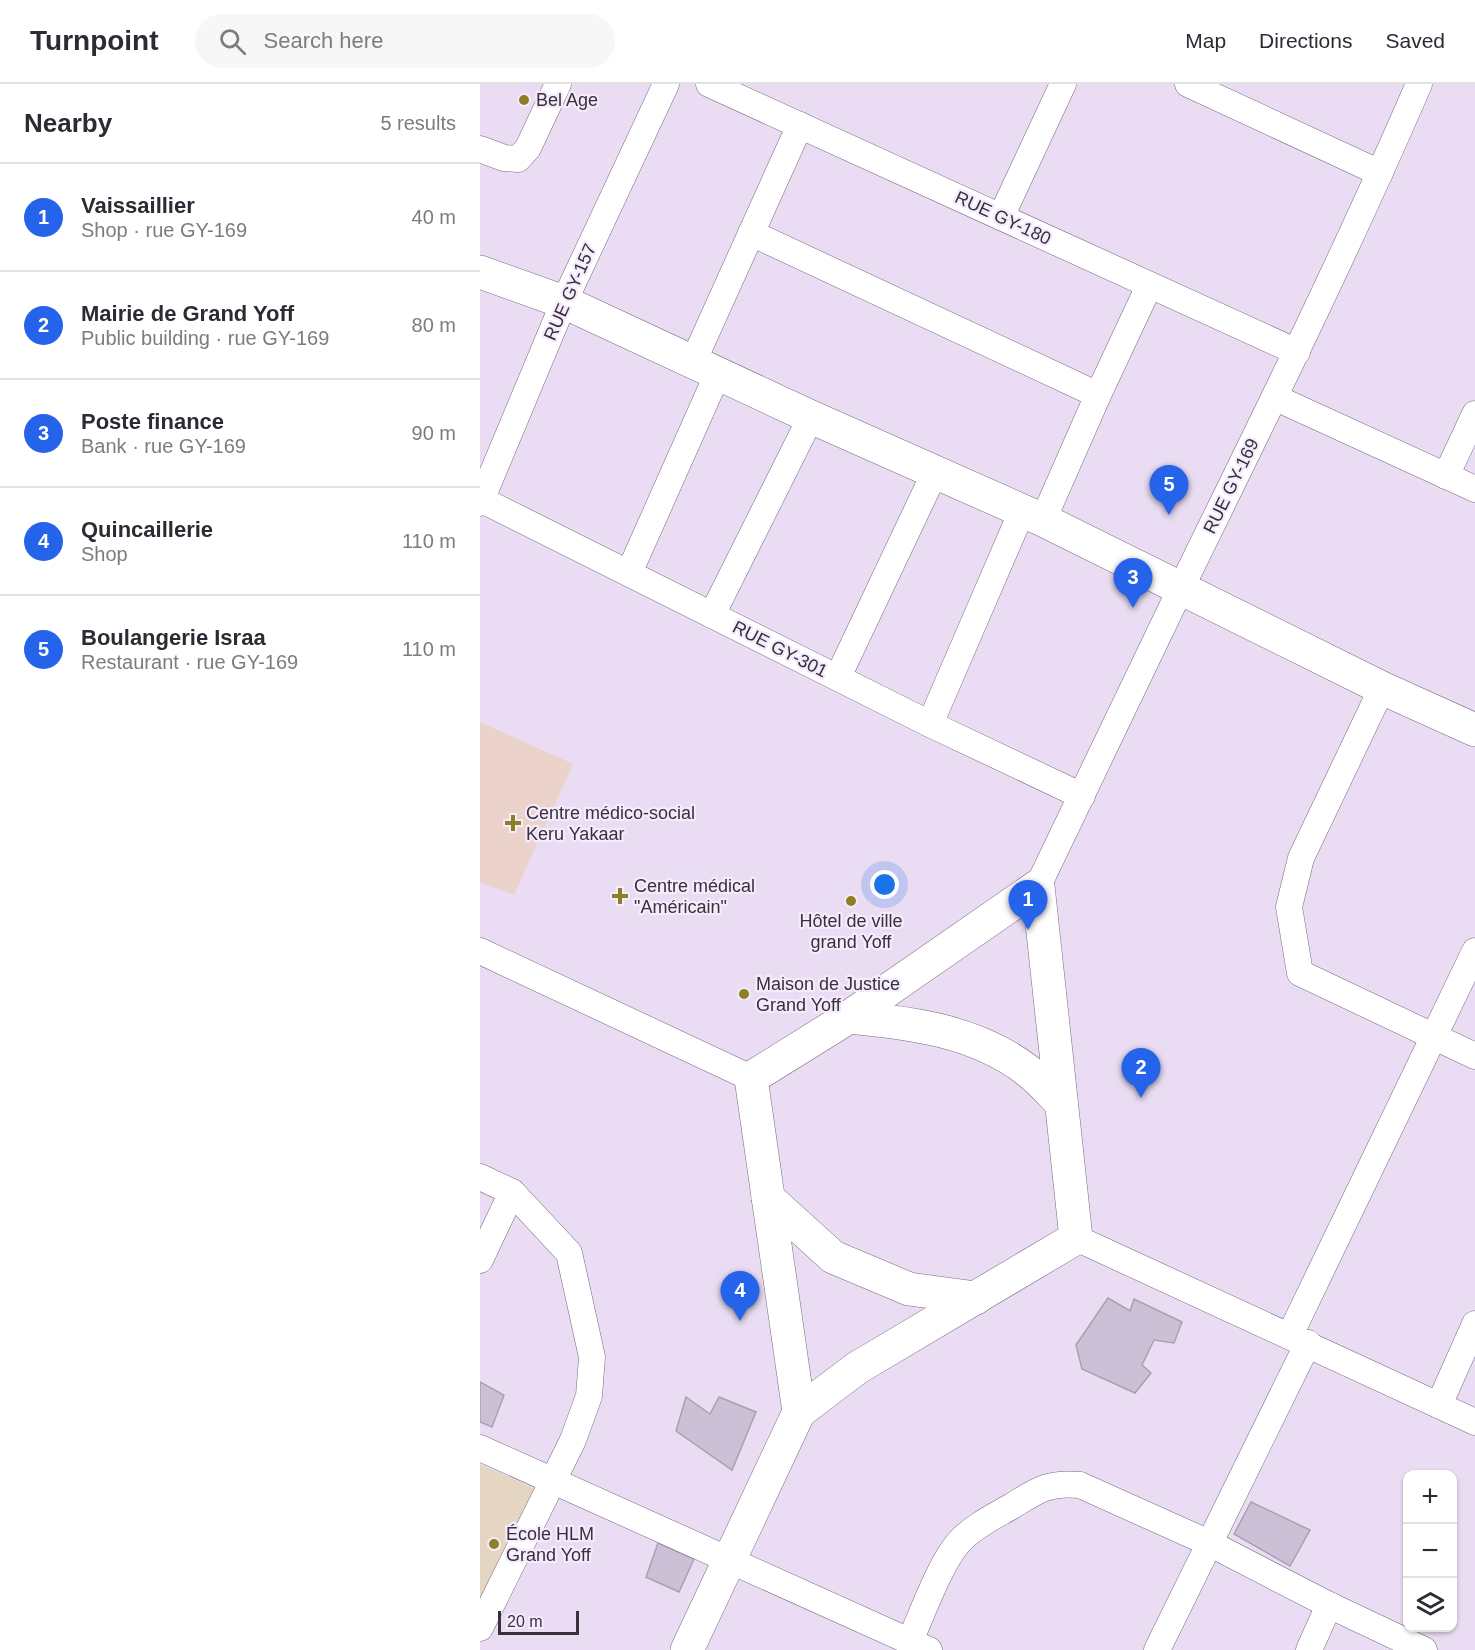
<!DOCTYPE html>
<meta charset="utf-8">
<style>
:root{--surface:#fff;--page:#f7f7f7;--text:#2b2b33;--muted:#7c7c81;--line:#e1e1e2;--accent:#2563eb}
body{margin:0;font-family:Helvetica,sans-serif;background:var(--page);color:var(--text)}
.controls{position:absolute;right:18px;bottom:18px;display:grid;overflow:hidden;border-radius:12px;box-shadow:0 2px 4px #0004}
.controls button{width:54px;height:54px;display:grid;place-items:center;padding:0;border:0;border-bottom:2px solid var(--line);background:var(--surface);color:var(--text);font:30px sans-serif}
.scale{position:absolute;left:18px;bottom:15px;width:81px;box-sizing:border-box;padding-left:6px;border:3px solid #36313a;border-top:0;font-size:16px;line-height:21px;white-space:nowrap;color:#36313a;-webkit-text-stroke:4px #f5ebfd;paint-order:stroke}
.you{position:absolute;left:405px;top:801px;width:21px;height:21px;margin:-15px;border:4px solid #fff;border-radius:50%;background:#1a73e8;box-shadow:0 0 0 9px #1a73e833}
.badge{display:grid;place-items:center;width:39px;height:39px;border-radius:50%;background:var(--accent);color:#fff;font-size:20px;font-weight:700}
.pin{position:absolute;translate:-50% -50px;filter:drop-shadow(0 2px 3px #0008)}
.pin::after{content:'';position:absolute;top:32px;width:21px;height:18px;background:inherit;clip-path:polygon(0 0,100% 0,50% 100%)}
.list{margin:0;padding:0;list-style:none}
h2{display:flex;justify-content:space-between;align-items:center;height:78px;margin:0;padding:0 24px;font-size:26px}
h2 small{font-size:20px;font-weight:400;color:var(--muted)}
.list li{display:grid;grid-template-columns:39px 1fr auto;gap:18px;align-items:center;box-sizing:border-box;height:108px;padding:0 24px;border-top:2px solid var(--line)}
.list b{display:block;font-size:22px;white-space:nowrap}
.list p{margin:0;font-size:20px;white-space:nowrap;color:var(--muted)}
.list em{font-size:20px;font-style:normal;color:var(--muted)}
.icon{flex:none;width:33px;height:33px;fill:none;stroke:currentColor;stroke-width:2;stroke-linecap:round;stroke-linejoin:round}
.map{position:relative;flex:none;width:995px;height:1566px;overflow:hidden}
header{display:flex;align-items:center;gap:36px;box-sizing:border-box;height:84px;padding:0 30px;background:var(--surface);border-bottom:2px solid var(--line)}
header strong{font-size:28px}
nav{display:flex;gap:33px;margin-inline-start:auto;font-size:21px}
.search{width:420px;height:54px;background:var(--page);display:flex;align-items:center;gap:15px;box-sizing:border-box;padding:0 21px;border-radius:33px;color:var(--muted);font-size:22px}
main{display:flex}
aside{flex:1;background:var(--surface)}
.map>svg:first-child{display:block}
</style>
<header>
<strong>Turnpoint</strong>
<div class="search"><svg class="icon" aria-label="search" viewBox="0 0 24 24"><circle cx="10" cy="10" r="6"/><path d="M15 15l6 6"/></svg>Search here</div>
<nav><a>Map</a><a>Directions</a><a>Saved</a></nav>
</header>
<main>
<aside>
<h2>Nearby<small>5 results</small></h2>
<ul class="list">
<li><span class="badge">1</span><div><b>Vaissaillier</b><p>Shop · rue GY-169</p></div><em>40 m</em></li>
<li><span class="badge">2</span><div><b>Mairie de Grand Yoff</b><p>Public building · rue GY-169</p></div><em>80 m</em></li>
<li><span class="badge">3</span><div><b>Poste finance</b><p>Bank · rue GY-169</p></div><em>90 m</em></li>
<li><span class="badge">4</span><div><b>Quincaillerie</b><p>Shop</p></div><em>110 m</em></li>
<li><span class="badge">5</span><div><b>Boulangerie Israa</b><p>Restaurant · rue GY-169</p></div><em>110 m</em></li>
</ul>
</aside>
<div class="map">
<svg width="995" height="1566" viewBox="0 0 995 1566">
<rect width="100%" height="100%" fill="#e9dcf3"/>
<polygon fill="#e4d6c3" points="0,1380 56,1405 0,1515"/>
<polygon fill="#ebd2ca" points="0,638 93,680 34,811 0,798"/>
<g fill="#ccc0d6" stroke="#ab9fb4" stroke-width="1.5">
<polygon points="628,1214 650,1227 654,1215 702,1238 694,1259 674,1256 662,1281 671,1289 655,1309 602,1285 596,1261"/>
<polygon points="0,1298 24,1311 12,1343 0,1338"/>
<polygon points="206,1313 230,1330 239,1313 276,1328 252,1386 196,1347"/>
<polygon points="771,1418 830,1446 810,1482 754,1450"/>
<polygon points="178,1459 214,1475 199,1508 166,1493"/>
</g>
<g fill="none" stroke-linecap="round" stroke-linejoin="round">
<g stroke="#766b7f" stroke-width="27">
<g id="street">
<polyline points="229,0 817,268"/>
<polyline points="708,0 900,89"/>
<polyline points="0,65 24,74 38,75 48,64 78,0"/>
<polyline points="521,133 583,0"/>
<polyline points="271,149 618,311"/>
<polyline points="213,278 320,41"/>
<polyline points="796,314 995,405"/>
<polyline points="966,392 995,330"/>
<polyline points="0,415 450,640 602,712"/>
<polyline points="0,419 84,218 186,0"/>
<polyline points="563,436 618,311 669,202"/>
<polyline points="149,489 238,289"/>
<polyline points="232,531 331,333"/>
<polyline points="358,593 455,388"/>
<polyline points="902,604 821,774 809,823 820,889 995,972"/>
<polyline points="450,640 542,427"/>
<path d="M558 802C606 703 653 603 701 504 783 337 865 171 939 0"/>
<polyline points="0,867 271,994"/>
<polyline points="0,1093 32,1108 89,1169 112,1273 109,1312 93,1356 0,1544"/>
<polyline points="596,1154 995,1338"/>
<polyline points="0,1176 32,1108"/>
<polyline points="810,1251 995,867"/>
<polyline points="959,1321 995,1240"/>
<polyline points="0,1364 449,1566"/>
<path d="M430 1557C442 1530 462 1474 482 1455 496 1441 515 1432 532 1422 558 1406 568 1398 600 1401L729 1459 849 1521 944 1566"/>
<polyline points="677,1566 828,1259"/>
<polyline points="829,1566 849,1521"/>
</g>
</g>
<g stroke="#766b7f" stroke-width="34">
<g id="secondary">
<polyline points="0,188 84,218 331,333 563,436 902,604 995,646"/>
<path d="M369 933C432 939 497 947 548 987 560 996 570 1008 581 1019"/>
<polyline points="288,1114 353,1173 429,1205 496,1214"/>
<polyline points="207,1566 319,1328 377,1284 596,1154 558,802 369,933 271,994 319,1328"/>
</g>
</g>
<use href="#street" stroke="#fff" stroke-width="26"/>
<use href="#secondary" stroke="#fff" stroke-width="33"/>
</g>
<g fill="#8c7f26" stroke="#f5ebfd" stroke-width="2">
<circle cx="44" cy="16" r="6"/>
<path d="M30 730h6v6h6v6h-6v6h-6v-6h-6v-6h6z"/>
<path d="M137 803h6v6h6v6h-6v6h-6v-6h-6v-6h6z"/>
<circle cx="371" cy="817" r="6"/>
<circle cx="264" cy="910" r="6"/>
<circle cx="14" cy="1460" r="6"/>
</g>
<g text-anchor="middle" stroke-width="4.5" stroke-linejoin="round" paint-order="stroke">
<g font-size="18" fill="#36313a" stroke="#f5ebfd" text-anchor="start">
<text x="56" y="22">Bel Age</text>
<text x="46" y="735">Centre médico-social<tspan x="46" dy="21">Keru Yakaar</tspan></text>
<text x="154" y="808">Centre médical<tspan x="154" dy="21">"Américain"</tspan></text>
<text x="371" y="843" text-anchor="middle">Hôtel de ville<tspan x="371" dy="21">grand Yoff</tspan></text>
<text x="276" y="906">Maison de Justice<tspan x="276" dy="21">Grand Yoff</tspan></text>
<text x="26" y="1456">École HLM<tspan x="26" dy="21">Grand Yoff</tspan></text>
</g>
<g font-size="18" fill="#36313a" stroke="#f5ebfd">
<text transform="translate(523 134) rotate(25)" y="6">RUE GY-180</text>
<text transform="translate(90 208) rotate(-66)" y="6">RUE GY-157</text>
<text transform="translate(751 402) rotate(-64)" y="6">RUE GY-169</text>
<text transform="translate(300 565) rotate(27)" y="6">RUE GY-301</text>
</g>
</g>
</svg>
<div class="controls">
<button>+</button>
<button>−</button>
<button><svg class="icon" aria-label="layers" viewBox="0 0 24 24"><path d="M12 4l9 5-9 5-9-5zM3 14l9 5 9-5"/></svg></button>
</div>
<div class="scale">20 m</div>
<div class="you"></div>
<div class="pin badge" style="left:548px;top:846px">1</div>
<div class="pin badge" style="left:661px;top:1014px">2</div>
<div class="pin badge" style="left:653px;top:524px">3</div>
<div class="pin badge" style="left:260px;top:1237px">4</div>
<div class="pin badge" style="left:689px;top:431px">5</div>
</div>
</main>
